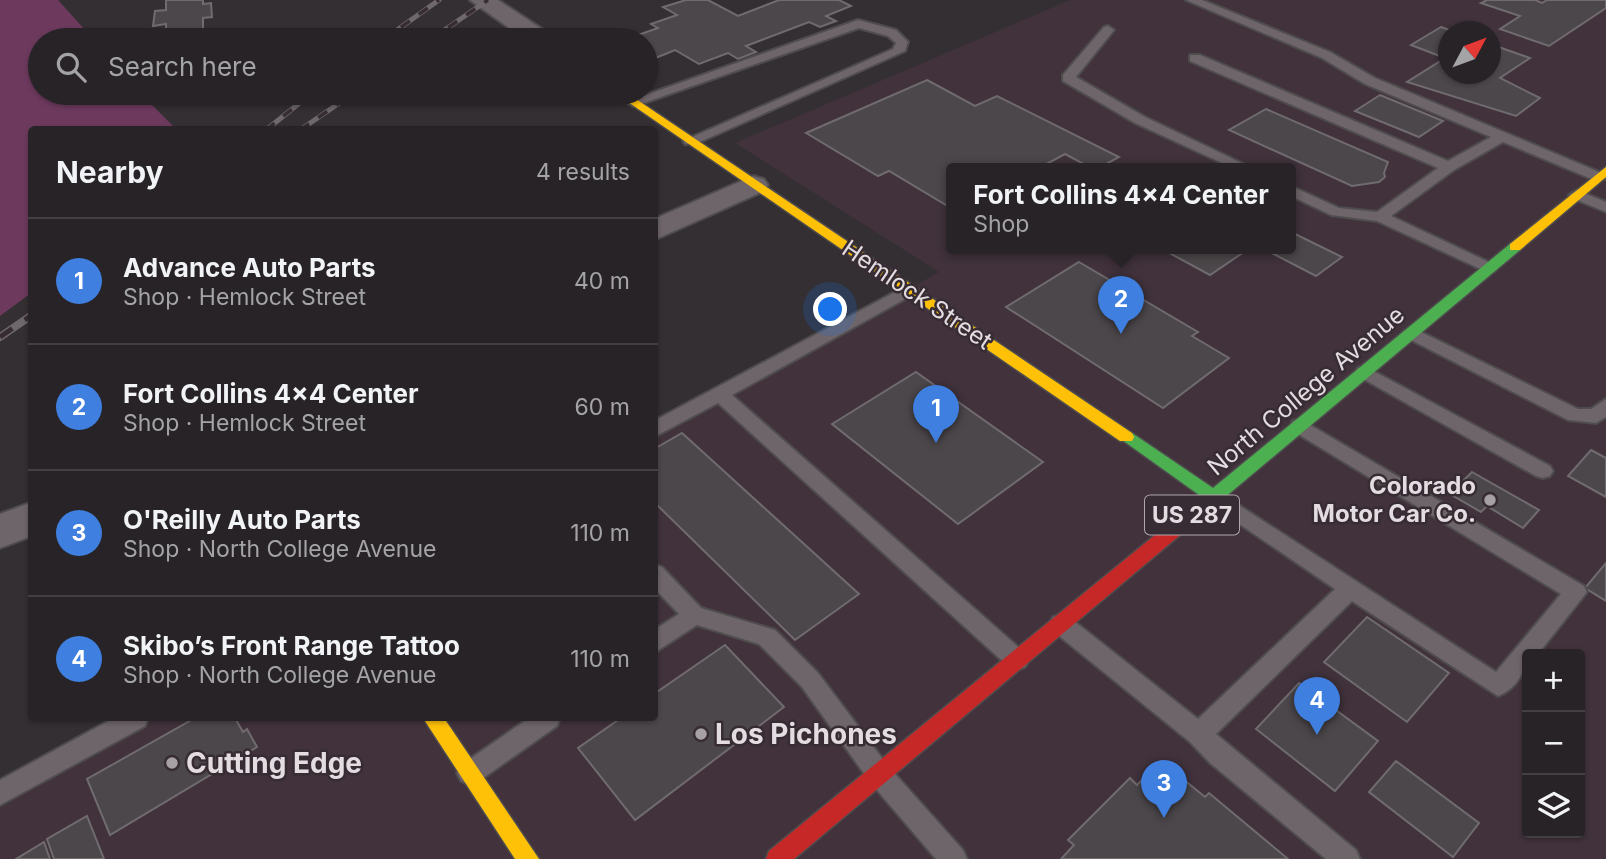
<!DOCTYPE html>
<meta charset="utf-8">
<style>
:root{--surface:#272326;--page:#2f2b2e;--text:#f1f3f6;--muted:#a4a4a7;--line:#434043;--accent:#db2777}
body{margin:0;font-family:Inter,sans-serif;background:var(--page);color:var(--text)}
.controls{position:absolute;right:21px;bottom:21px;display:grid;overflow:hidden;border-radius:7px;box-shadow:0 2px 5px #0004}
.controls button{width:63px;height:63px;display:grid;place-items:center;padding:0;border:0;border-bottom:2px solid var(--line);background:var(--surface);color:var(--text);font:35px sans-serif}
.compass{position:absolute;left:1438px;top:21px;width:63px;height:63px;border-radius:50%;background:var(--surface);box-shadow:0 2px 5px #0004;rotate:49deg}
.you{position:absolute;left:831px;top:310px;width:24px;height:24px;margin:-18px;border:5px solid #fff;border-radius:50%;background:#1a73e8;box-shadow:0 0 0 10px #1a73e833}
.badge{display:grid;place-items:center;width:46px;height:46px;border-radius:50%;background:var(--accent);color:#fff;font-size:23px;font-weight:700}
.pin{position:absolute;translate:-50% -58px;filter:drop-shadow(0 2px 4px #0008)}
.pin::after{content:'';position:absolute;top:37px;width:24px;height:21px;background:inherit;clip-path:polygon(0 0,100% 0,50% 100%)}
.popup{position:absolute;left:946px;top:163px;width:350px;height:91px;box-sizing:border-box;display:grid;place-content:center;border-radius:7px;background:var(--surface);filter:drop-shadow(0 2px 5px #0005);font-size:23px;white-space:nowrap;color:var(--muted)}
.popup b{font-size:26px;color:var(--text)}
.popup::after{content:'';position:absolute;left:50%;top:100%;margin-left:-14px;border:14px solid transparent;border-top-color:var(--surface)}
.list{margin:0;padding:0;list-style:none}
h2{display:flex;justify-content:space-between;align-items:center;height:91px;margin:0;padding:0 28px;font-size:30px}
h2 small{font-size:23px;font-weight:400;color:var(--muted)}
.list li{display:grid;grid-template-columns:46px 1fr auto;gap:21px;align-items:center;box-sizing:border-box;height:126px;padding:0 28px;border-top:2px solid var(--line)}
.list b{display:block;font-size:26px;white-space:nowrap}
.list p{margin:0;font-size:23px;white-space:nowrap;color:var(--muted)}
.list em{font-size:23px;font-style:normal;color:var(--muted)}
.icon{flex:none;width:38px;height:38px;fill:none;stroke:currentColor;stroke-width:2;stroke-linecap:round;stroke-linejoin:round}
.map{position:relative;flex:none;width:1606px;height:859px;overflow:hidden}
.search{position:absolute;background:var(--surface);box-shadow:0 2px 5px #0004;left:28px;top:28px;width:630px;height:77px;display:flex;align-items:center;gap:18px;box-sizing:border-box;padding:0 24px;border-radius:38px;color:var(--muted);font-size:26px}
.panel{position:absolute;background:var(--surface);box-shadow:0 2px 5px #0004;left:28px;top:126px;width:630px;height:595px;border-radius:7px}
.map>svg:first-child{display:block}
</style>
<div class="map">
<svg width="1606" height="859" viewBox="0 0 1606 859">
<rect width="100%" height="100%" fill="#342f32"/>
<path fill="#41323c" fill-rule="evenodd" d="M1070 0H1606V859H0V802L149 718H654L655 433 939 272 735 143ZM1448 32H1490V74H1448ZM951 168H1291V248H951ZM1527 654H1580V833H1527Z"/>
<polygon fill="#6d3a5e" points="0,0 58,0 94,40 40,40 40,93 140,93 176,129 32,130 31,293 0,316"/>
<g fill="#4c474a" stroke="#706b6e" stroke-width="2">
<polygon points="166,0 203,0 203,4 211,3 212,17 203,18 203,37 166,40 166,24 153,26 155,11 166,10"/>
<polygon points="686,0 708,0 738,16 779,0 839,0 851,6 826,16 836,21 820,27 809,22 746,46 756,52 738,59 728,53 699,64 675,50 653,59 646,54 646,40 624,40 658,28 651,24 677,15 663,7"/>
<polygon points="1487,0 1535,0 1542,3 1547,0 1606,0 1606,8 1549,46 1500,29 1520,16 1481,3"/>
<polygon points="1441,27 1455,32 1448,32 1448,74 1490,74 1490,44 1530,58 1500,78 1540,98 1516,116 1407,82 1445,58 1411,45"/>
<polygon points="927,80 975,106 997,96 1119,157 1099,168 1091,168 1065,154 1039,168 951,168 951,208 889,171 878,176 806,133"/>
<polygon points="1380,95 1443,121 1419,137 1355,111"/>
<polygon points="1266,109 1388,162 1384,173 1385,177 1379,182 1352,186 1229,130"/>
<polygon points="1291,232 1342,257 1316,276 1262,248 1291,248"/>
<polygon points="1160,248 1250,248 1210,275"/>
<polygon points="1079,262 1198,332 1192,336 1229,358 1163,408 1006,307"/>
<polygon points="916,372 1043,462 958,524 832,424"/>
<polygon points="682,433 859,594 795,640 654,502 654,449"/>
<polygon points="1591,450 1606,458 1606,497 1568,476"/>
<polygon points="1472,472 1539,510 1523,528 1487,506 1481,512 1450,494"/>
<polygon points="1606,563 1606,601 1585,588"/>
<polygon points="1367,617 1449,673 1407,722 1324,662"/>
<polygon points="725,645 784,707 635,820 578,748 621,718 654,718 654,694"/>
<polygon points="1299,683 1378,741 1335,791 1256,729"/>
<polygon points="195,718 235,718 243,732 247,729 257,747 110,835 87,779"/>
<polygon points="1161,761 1205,797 1209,793 1288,859 1061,859 1074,845 1068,840 1130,778 1137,785"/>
<polygon points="1396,761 1479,823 1453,857 1369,792"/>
<polygon points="87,816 104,859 54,859 47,839"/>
<polygon points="44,842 50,859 16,859"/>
</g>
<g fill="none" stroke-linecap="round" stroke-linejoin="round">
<g stroke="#4f4c4e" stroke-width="4">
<g id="lane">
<polygon points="1186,0 1202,0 1330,52 1375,78 1604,174 1606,178 1599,181 1594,180 1503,142 1454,170 1391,216 1495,265 1497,268 1495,271 1489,273 1377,221 1331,215 1291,196 1291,186 1339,208 1377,212 1438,168 1190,61 1190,55 1200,55 1448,161 1491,137 1365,84 1322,58"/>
<polygon points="858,20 896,30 908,42 905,51 695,144 685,144 683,141 893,49 896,43 888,36 859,28 638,105 633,106 626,102"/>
<polygon points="1108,26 1114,30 1076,77 1145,117 1252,168 1233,168 1135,123 1063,81 1063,75 1104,27"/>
<polygon points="1577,190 1606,202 1606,212 1572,198 1569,195"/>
<polygon points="908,285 914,286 916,290 914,294 732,395 1025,653 1029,660 1025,667 1017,670 1009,667 718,403 654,437 654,421"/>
<polygon points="1411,327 1578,409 1591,409 1606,399 1606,417 1596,423 1568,420 1405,337 1402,333"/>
<polygon points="1364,366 1550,466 1553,471 1550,476 1543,478 1536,476 1358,376 1355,372 1358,368"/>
<path d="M1300 419 1584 586 1587 592 1538 654H1527C1527 671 1515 690 1498 696L1352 601 1216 734 1356 850 1360 859H1326L1210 763 1190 742 1053 631 1050 624 1053 617 1061 615 1069 617 1198 719 1335 589 1207 502 1204 497 1207 492 1214 489 1496 672 1561 594 1293 431 1290 426 1293 421Z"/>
<polygon points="654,564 662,567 701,608 775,630 818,673 888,766 963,850 967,859 936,859 870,782 802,687 759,644 697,625 654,653 654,630 679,614 654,588"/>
<polygon points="114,718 148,718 145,726 0,805 0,780"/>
<polygon points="529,718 560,718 557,726 479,781 470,785 461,781 457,773 461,765"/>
</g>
</g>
<g stroke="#4f4c4e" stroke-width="4">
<g id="street">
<polygon points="470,0 498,0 551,35 554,40 526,40"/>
<polygon points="753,176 764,179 768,185 764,191 654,240 654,219"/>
<polygon points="32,502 32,536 0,548 0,514"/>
</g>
</g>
<g stroke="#4f4c4e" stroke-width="3">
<polygon id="fast" points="1515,243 1522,247 1520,250 1205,514 1193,514 1191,509 1202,497 1118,437 1120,433 1132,433 1213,488 1510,244"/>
</g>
<g stroke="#4f4c4e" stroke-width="3">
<g id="slow">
<polygon points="615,93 627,93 1132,433 1134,437 1132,441 1120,441"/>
<polygon points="1606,167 1606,177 1520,250 1510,250 1510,244"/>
<polygon points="423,718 444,718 539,859 515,859"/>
</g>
</g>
<g stroke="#4f4c4e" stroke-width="3">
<polygon id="jam" points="1199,503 1205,504 1207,509 1205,514 794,859 766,859 769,851 1193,504"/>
</g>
<use href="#lane" fill="#6e656a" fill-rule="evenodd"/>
<use href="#street" fill="#6e656a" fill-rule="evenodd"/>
<use href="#fast" fill="#4caf50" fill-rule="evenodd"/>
<use href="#slow" fill="#ffc107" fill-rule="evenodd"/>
<use href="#jam" fill="#c62828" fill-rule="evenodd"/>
<g stroke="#6e676b" stroke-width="5">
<g id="rail-far1">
<polyline points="383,40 439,0"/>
<polyline points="430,40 488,0"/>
<polyline points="266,130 312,93"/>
<polyline points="300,130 354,93"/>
</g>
</g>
<g stroke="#6e676b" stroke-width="8">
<polyline id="rail" points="0,337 32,315"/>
</g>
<use href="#rail-far1" stroke="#372c33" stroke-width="3.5" stroke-dasharray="11" stroke-linecap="butt"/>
<use href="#rail" stroke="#372c33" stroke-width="5" stroke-dasharray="15" stroke-linecap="butt"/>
</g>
<g fill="#a69fa3" stroke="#372c33" stroke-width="2.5">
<circle cx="1490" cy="500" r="7"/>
<circle cx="701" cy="734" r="7"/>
<circle cx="172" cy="763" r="7"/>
</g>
<g text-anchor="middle" stroke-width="5" stroke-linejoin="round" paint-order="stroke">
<rect fill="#372c33" stroke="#afa7ac" stroke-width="2" x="1145" y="495.5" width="94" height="39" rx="5"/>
<g font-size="23" font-weight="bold" fill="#e3dce0">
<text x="1192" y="523">US 287</text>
</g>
<g font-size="24" fill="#e3dce0" stroke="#372c33">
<text transform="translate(917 295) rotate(34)" y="8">Hemlock Street</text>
<text transform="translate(1306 391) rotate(-40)" y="8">North College Avenue</text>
</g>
<g font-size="24" font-weight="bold" fill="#e3dce0" stroke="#372c33" text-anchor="end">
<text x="1476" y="494">Colorado<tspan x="1476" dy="28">Motor Car Co.</tspan></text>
</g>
<g font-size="28" font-weight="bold" fill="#e3dce0" stroke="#372c33" text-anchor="start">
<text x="715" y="744">Los Pichones</text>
<text x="186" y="773">Cutting Edge</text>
</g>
</g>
</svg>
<div class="controls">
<button>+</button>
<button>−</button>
<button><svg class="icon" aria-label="layers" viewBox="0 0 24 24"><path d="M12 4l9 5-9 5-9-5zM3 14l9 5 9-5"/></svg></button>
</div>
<svg class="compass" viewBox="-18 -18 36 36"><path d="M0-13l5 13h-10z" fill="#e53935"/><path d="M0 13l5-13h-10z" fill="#a4a4a7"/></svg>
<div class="you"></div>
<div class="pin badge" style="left:936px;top:443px;background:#3f7fe0">1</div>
<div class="pin badge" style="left:1121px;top:334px;background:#3f7fe0">2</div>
<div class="popup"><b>Fort Collins 4x4 Center</b>Shop</div>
<div class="pin badge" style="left:1164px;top:818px;background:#3f7fe0">3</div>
<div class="pin badge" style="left:1317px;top:735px;background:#3f7fe0">4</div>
<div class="search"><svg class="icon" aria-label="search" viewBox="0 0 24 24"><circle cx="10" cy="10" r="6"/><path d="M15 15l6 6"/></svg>Search here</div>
<section class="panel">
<h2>Nearby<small>4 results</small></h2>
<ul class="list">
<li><span class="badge" style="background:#3f7fe0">1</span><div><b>Advance Auto Parts</b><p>Shop · Hemlock Street</p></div><em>40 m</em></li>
<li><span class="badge" style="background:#3f7fe0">2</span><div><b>Fort Collins 4x4 Center</b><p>Shop · Hemlock Street</p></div><em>60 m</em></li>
<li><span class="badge" style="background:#3f7fe0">3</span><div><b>O'Reilly Auto Parts</b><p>Shop · North College Avenue</p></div><em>110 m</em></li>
<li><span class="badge" style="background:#3f7fe0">4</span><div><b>Skibo’s Front Range Tattoo</b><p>Shop · North College Avenue</p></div><em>110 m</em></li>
</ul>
</section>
</div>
